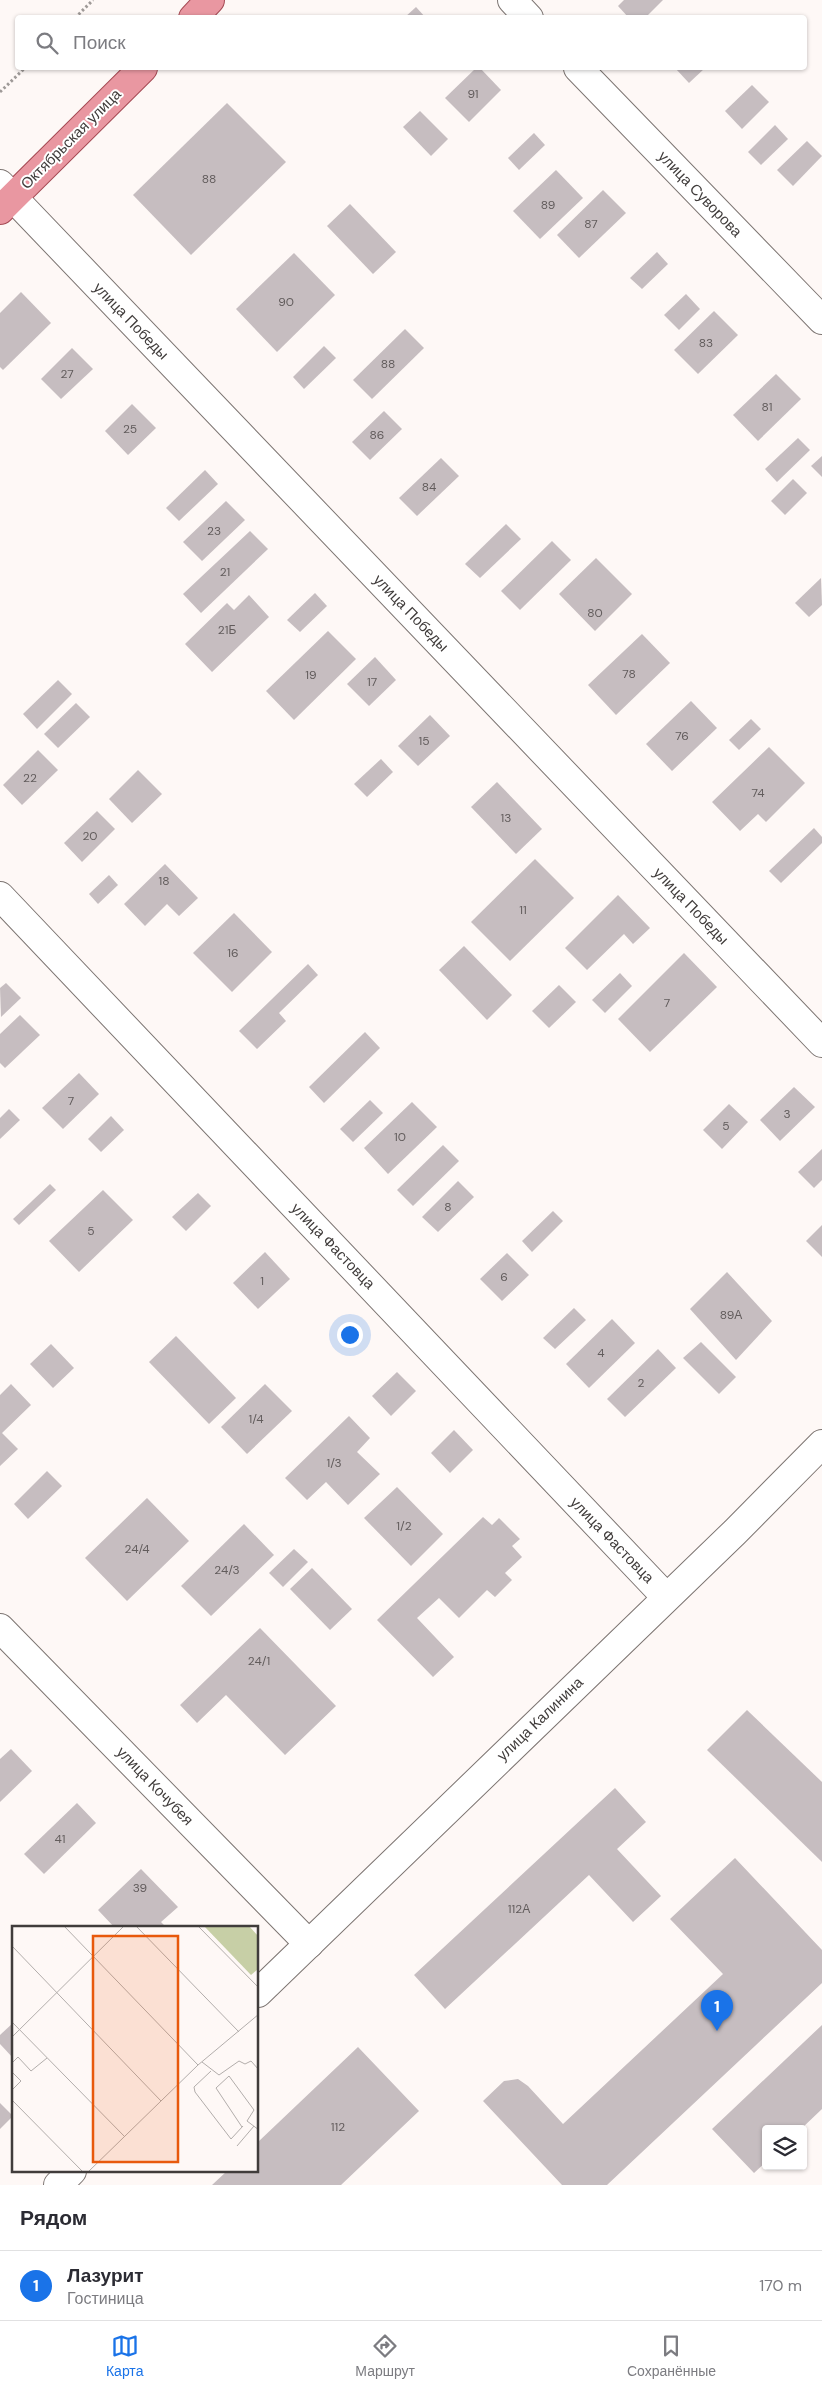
<!DOCTYPE html>
<html lang="ru">
<meta charset="utf-8">
<style>
:root{--surface:#fff;--page:#f2f2f3;--text:#2b2b33;--muted:#7c7c81;--line:#e1e1e2;--accent:#1a73e8}
body{margin:0;font-family:"DM Sans",sans-serif;background:var(--page);color:var(--text)}
.controls{position:absolute;right:15px;bottom:15px;display:grid;overflow:hidden;border-radius:5px;box-shadow:0 1px 4px #0004}
.controls button{width:45px;height:45px;display:grid;place-items:center;padding:0;border:0;border-bottom:1px solid var(--line);background:var(--surface);color:var(--text);font:25px sans-serif}
.you{position:absolute;left:349px;top:1334px;width:18px;height:18px;margin:-12px;border:4px solid #fff;border-radius:50%;background:#1a73e8;box-shadow:0 0 0 8px #1a73e833}
.badge{display:grid;place-items:center;width:32px;height:32px;border-radius:50%;background:var(--accent);color:#fff;font-size:16px;font-weight:700}
.pin{position:absolute;translate:-50% -41px;filter:drop-shadow(0 1px 2px #0008)}
.pin::after{content:'';position:absolute;top:26px;width:18px;height:15px;background:inherit;clip-path:polygon(0 0,100% 0,50% 100%)}
.list{margin:0;padding:0;list-style:none}
h2{display:flex;justify-content:space-between;align-items:center;height:65px;margin:0;padding:0 20px;font-size:21px}
h2 small{font-size:16px;font-weight:400;color:var(--muted)}
.list li{display:grid;grid-template-columns:32px 1fr auto;gap:15px;align-items:center;box-sizing:border-box;height:70px;padding:0 20px;border-top:1px solid var(--line)}
.list b{display:block;font-size:19px;white-space:nowrap}
.list p{margin:0;font-size:16px;white-space:nowrap;color:var(--muted)}
.list em{font-size:16px;font-style:normal;color:var(--muted)}
.icon{flex:none;width:28px;height:28px;fill:none;stroke:currentColor;stroke-width:2;stroke-linecap:round;stroke-linejoin:round}
.map{position:relative;flex:none;width:822px;height:2185px;overflow:hidden}
.search{position:absolute;background:var(--surface);box-shadow:0 1px 4px #0004;left:15px;right:15px;top:15px;height:55px;display:flex;align-items:center;gap:12px;box-sizing:border-box;padding:0 18px;border-radius:5px;color:var(--muted);font-size:19px}
.sheet{height:135px;background:var(--surface)}
nav{display:flex;justify-content:space-around;align-items:center;box-sizing:border-box;height:70px;border-top:1px solid var(--line);background:var(--surface);font-size:14px;color:var(--muted)}
nav a{display:grid;justify-items:center;gap:2px}
nav .on{color:var(--accent)}
.map>svg:first-child{display:block}
</style>
<div class="map">
<svg width="822" height="2185" viewBox="0 0 822 2185">
<rect width="100%" height="100%" fill="#fef8f6"/>
<g fill="#c6bdc0">
<polygon points="624,0 663,0 645,18 629,18 618,6"/>
<polygon points="416,7 426,18 404,18"/>
<polygon points="476,68 480,68 501,90 469,122 445,98"/>
<polygon points="675,68 705,68 689,83"/>
<polygon points="752,85 769,102 742,129 725,111"/>
<polygon points="227,103 286,162 191,255 133,195"/>
<polygon points="420,111 448,139 431,156 403,127"/>
<polygon points="775,125 788,139 761,165 748,152"/>
<polygon points="534,133 545,145 519,170 508,158"/>
<polygon points="807,141 822,156 793,186 777,170"/>
<polygon points="556,170 583,198 540,239 513,211"/>
<polygon points="603,190 626,213 579,258 557,235"/>
<polygon points="350,204 396,252 373,274 327,226"/>
<polygon points="657,252 668,264 642,289 630,278"/>
<polygon points="294,253 335,295 277,352 236,309"/>
<polygon points="21,292 51,323 3,370 0,367 0,313"/>
<polygon points="686,294 700,309 679,330 664,315"/>
<polygon points="714,311 738,335 698,374 674,350"/>
<polygon points="405,329 424,348 372,399 353,380"/>
<polygon points="324,346 336,358 304,389 293,377"/>
<polygon points="72,348 93,369 61,399 41,379"/>
<polygon points="776,374 801,399 758,441 733,415"/>
<polygon points="132,404 156,428 128,455 105,431"/>
<polygon points="384,411 402,429 370,460 352,442"/>
<polygon points="798,438 810,450 777,482 765,469"/>
<polygon points="822,456 822,477 811,466"/>
<polygon points="441,458 459,476 417,516 399,498"/>
<polygon points="205,470 218,484 179,521 166,508"/>
<polygon points="793,479 807,493 785,515 771,501"/>
<polygon points="226,501 245,520 202,561 183,542"/>
<polygon points="506,524 521,539 480,578 465,564"/>
<polygon points="250,531 268,549 201,613 183,594"/>
<polygon points="552,541 571,560 520,610 501,591"/>
<polygon points="596,558 632,594 595,631 559,594"/>
<polygon points="821,578 822,605 809,617 795,603"/>
<polygon points="315,593 327,606 300,632 287,620"/>
<polygon points="249,595 269,617 212,672 185,644 227,603 234,610"/>
<polygon points="328,631 356,659 294,720 266,691"/>
<polygon points="642,634 670,663 616,715 588,685"/>
<polygon points="375,657 396,680 369,706 347,684"/>
<polygon points="58,680 72,694 37,729 23,714"/>
<polygon points="691,701 717,728 672,771 646,744"/>
<polygon points="76,703 90,717 58,748 44,734"/>
<polygon points="430,715 450,736 418,766 398,746"/>
<polygon points="751,719 761,729 739,750 729,740"/>
<polygon points="769,747 805,783 766,822 758,814 740,831 712,802"/>
<polygon points="38,750 58,770 22,805 3,785"/>
<polygon points="381,759 393,772 367,797 354,784"/>
<polygon points="138,770 162,794 132,823 109,799"/>
<polygon points="497,782 542,829 516,854 471,807"/>
<polygon points="97,811 115,829 82,862 64,843"/>
<polygon points="814,828 822,837 822,843 781,883 769,871"/>
<polygon points="535,859 574,898 510,961 471,922"/>
<polygon points="165,864 198,898 179,916 167,904 145,926 124,904"/>
<polygon points="109,875 118,885 98,904 89,894"/>
<polygon points="618,895 650,928 633,944 624,934 587,970 565,948"/>
<polygon points="234,913 272,952 232,992 193,953"/>
<polygon points="464,946 512,995 487,1020 439,970"/>
<polygon points="684,953 717,987 650,1052 618,1019"/>
<polygon points="308,964 318,975 279,1013 286,1021 257,1049 239,1031"/>
<polygon points="620,973 632,986 605,1013 592,1000"/>
<polygon points="6,983 21,998 1,1017 0,988"/>
<polygon points="559,985 576,1002 549,1028 532,1011"/>
<polygon points="20,1015 40,1035 5,1068 0,1063 0,1034"/>
<polygon points="365,1032 380,1048 324,1103 309,1087"/>
<polygon points="79,1073 99,1094 63,1129 42,1108"/>
<polygon points="794,1087 815,1107 780,1141 760,1120"/>
<polygon points="370,1100 383,1113 353,1142 340,1129"/>
<polygon points="412,1102 437,1127 388,1174 364,1148"/>
<polygon points="729,1104 748,1122 722,1149 703,1130"/>
<polygon points="9,1109 20,1120 0,1139 0,1118"/>
<polygon points="111,1116 124,1130 101,1152 88,1139"/>
<polygon points="443,1145 459,1161 413,1206 397,1190"/>
<polygon points="822,1149 822,1180 814,1188 798,1172"/>
<polygon points="458,1181 474,1197 438,1232 422,1217"/>
<polygon points="50,1184 56,1190 19,1225 13,1219"/>
<polygon points="103,1190 133,1220 79,1272 49,1241"/>
<polygon points="198,1193 211,1206 186,1231 172,1217"/>
<polygon points="553,1211 563,1221 532,1252 522,1241"/>
<polygon points="822,1225 822,1257 806,1241"/>
<polygon points="265,1252 290,1279 258,1309 233,1283"/>
<polygon points="507,1253 529,1275 502,1301 480,1279"/>
<polygon points="727,1272 772,1321 736,1360 690,1309"/>
<polygon points="574,1308 586,1320 555,1349 543,1338"/>
<polygon points="612,1319 635,1343 589,1388 566,1364"/>
<polygon points="176,1336 236,1398 209,1424 149,1362"/>
<polygon points="701,1342 736,1377 719,1394 683,1358"/>
<polygon points="51,1344 74,1368 53,1388 30,1364"/>
<polygon points="658,1349 676,1368 625,1417 607,1399"/>
<polygon points="397,1372 416,1391 391,1416 372,1396"/>
<polygon points="11,1384 31,1405 2,1433 18,1449 0,1466 0,1395"/>
<polygon points="265,1384 292,1411 247,1454 221,1427"/>
<polygon points="349,1416 370,1438 357,1452 380,1474 348,1505 326,1482 307,1500 285,1478"/>
<polygon points="454,1430 473,1450 450,1473 431,1453"/>
<polygon points="47,1471 62,1486 28,1519 14,1504"/>
<polygon points="397,1487 443,1534 411,1566 364,1518"/>
<polygon points="147,1498 189,1541 127,1601 85,1558"/>
<polygon points="483,1517 492,1525 499,1518 520,1539 512,1546 522,1557 505,1573 512,1580 495,1597 487,1590 459,1618 439,1598 417,1618 454,1657 433,1677 377,1620"/>
<polygon points="244,1524 274,1555 211,1616 181,1586"/>
<polygon points="294,1549 308,1562 283,1587 269,1573"/>
<polygon points="312,1568 352,1609 330,1630 290,1589"/>
<polygon points="260,1628 336,1706 285,1755 226,1695 197,1723 180,1705"/>
<polygon points="747,1710 822,1782 822,1862 707,1750"/>
<polygon points="11,1749 32,1771 0,1802 0,1759"/>
<polygon points="615,1788 646,1822 617,1849 661,1896 633,1922 589,1875 445,2009 414,1975"/>
<polygon points="77,1803 96,1823 44,1874 24,1854"/>
<polygon points="735,1858 822,1950 822,1983 607,2185 562,2185 483,2101 504,2081 518,2079 528,2086 563,2124 723,1974 670,1919"/>
<polygon points="141,1869 178,1907 161,1922 167,1928 115,1928 98,1910"/>
<polygon points="14,2022 14,2059 0,2044 0,2035"/>
<polygon points="822,2025 822,2109 801,2129 766,2129 766,2162 754,2173 712,2129"/>
<polygon points="358,2047 419,2111 341,2185 212,2185 227,2171 258,2171 258,2142"/>
<polygon points="0,2103 13,2116 0,2129"/>
</g>
<g fill="none" stroke-linecap="round" stroke-linejoin="round">
<g stroke="#7d7572" stroke-width="30">
<g id="minor">
<polyline points="512,0 529,18"/>
<polyline points="578,68 822,320"/>
<polyline points="0,184 822,1043"/>
<polyline points="0,896 666,1597"/>
<polyline points="0,1628 309,1944"/>
<polyline points="258,1993 735,1532 822,1444"/>
<polyline points="58,2185 72,2171"/>
</g>
</g>
<g stroke="#a54a54" stroke-width="30">
<g id="major">
<polyline points="193,18 210,0"/>
<polyline points="0,210 143,68"/>
</g>
</g>
<g stroke="#9f9a98" stroke-width="3" stroke-dasharray="2.5 2.5" stroke-linecap="butt">
<polyline points="75,18 93,0"/>
<polyline points="0,92 25,68"/>
</g>
<use href="#minor" stroke="#fff" stroke-width="28"/>
<use href="#major" stroke="#e997a1" stroke-width="28"/>
</g>
<g text-anchor="middle" stroke-width="4" stroke-linejoin="round" paint-order="stroke">
<g font-size="12" fill="#625c5c">
<text x="473" y="98">91</text>
<text x="209" y="183">88</text>
<text x="548" y="209">89</text>
<text x="591" y="228">87</text>
<text x="286" y="306">90</text>
<text x="706" y="347">83</text>
<text x="388" y="368">88</text>
<text x="67" y="378">27</text>
<text x="767" y="411">81</text>
<text x="130" y="433">25</text>
<text x="377" y="439">86</text>
<text x="429" y="491">84</text>
<text x="214" y="535">23</text>
<text x="225" y="576">21</text>
<text x="595" y="617">80</text>
<text x="227" y="634">21Б</text>
<text x="629" y="678">78</text>
<text x="311" y="679">19</text>
<text x="372" y="686">17</text>
<text x="682" y="740">76</text>
<text x="424" y="745">15</text>
<text x="30" y="782">22</text>
<text x="758" y="797">74</text>
<text x="506" y="822">13</text>
<text x="90" y="840">20</text>
<text x="164" y="885">18</text>
<text x="523" y="914">11</text>
<text x="233" y="957">16</text>
<text x="667" y="1007">7</text>
<text x="71" y="1105">7</text>
<text x="787" y="1118">3</text>
<text x="726" y="1130">5</text>
<text x="400" y="1141">10</text>
<text x="448" y="1211">8</text>
<text x="91" y="1235">5</text>
<text x="504" y="1281">6</text>
<text x="262" y="1285">1</text>
<text x="731" y="1319">89А</text>
<text x="601" y="1357">4</text>
<text x="641" y="1387">2</text>
<text x="256" y="1423">1/4</text>
<text x="334" y="1467">1/3</text>
<text x="404" y="1530">1/2</text>
<text x="137" y="1553">24/4</text>
<text x="227" y="1574">24/3</text>
<text x="259" y="1665">24/1</text>
<text x="60" y="1843">41</text>
<text x="140" y="1892">39</text>
<text x="519" y="1913">112А</text>
<text x="338" y="2131">112</text>
</g>
<g font-size="15" fill="#403c3b" stroke="#fff">
<text transform="translate(71 139) rotate(-45)" y="5">Октябрьская улица</text>
<text transform="translate(700 194) rotate(46)" y="5">улица Суворова</text>
<text transform="translate(131 321) rotate(46)" y="5">улица Победы</text>
<text transform="translate(411 613) rotate(46)" y="5">улица Победы</text>
<text transform="translate(691 906) rotate(46)" y="5">улица Победы</text>
<text transform="translate(333 1246) rotate(46)" y="5">улица Фастовца</text>
<text transform="translate(612 1540) rotate(46)" y="5">улица Фастовца</text>
<text transform="translate(540 1719) rotate(-44)" y="5">улица Калинина</text>
<text transform="translate(155 1786) rotate(46)" y="5">улица Кочубея</text>
</g>
</g>
<g transform="translate(12 1926)">
<rect width="246" height="246" fill="#fef8f6"/>
<path d="M192 0H237L246 10V43L239 49Z" fill="#c7cfa6"/>
<path fill="none" stroke="#b2adab" stroke-width="1" d="M52 0 186 139M124 0 227 106M186 0 247 62M0 20 149 175M0 96 113 211M0 111 112 0M190 136 207 149 227 135 233 138 239 135 247 144M0 137 6 131 19 145 35 132M199 145 182 161 183 166 219 213 231 200M0 146 9 155 0 164M0 174 71 246M230 201 204 162 217 150 242 184 235 195 247 204M225 220 242 200M76 246 186 139 247 88"/>
<path fill="#e8590c" fill-opacity="0.15" stroke="#e8590c" stroke-width="2.5" d="M81 10H166V236H81Z"/>
<rect width="246" height="246" fill="none" stroke="#403c3b" stroke-width="2.5"/>
</g>
</svg>
<div class="controls">
<button><svg class="icon" aria-label="layers" viewBox="0 0 24 24"><path d="M12 4l9 5-9 5-9-5zM3 14l9 5 9-5"/></svg></button>
</div>
<div class="you"></div>
<div class="pin badge" style="left:717px;top:2031px">1</div>
<div class="search"><svg class="icon" aria-label="search" viewBox="0 0 24 24"><circle cx="10" cy="10" r="6"/><path d="M15 15l6 6"/></svg>Поиск</div>
</div>
<section class="sheet">
<h2>Рядом<small></small></h2>
<ul class="list">
<li><span class="badge">1</span><div><b>Лазурит</b><p>Гостиница</p></div><em>170 m</em></li>
</ul>
</section>
<nav>
<a class="on"><svg class="icon" aria-label="map" viewBox="0 0 24 24"><path d="M3 6l6-2 6 2 6-2v14l-6 2-6-2-6 2zM9 4v14M15 6v14"/></svg>Карта</a>
<a><svg class="icon" aria-label="directions" viewBox="0 0 24 24"><path d="M12 3l9 9-9 9-9-9zM9 14v-3h6M13 9l2 2-2 2"/></svg>Маршрут</a>
<a><svg class="icon" aria-label="saved" viewBox="0 0 24 24"><path d="M7 4h10v16l-5-4-5 4z"/></svg>Сохранённые</a>
</nav>
